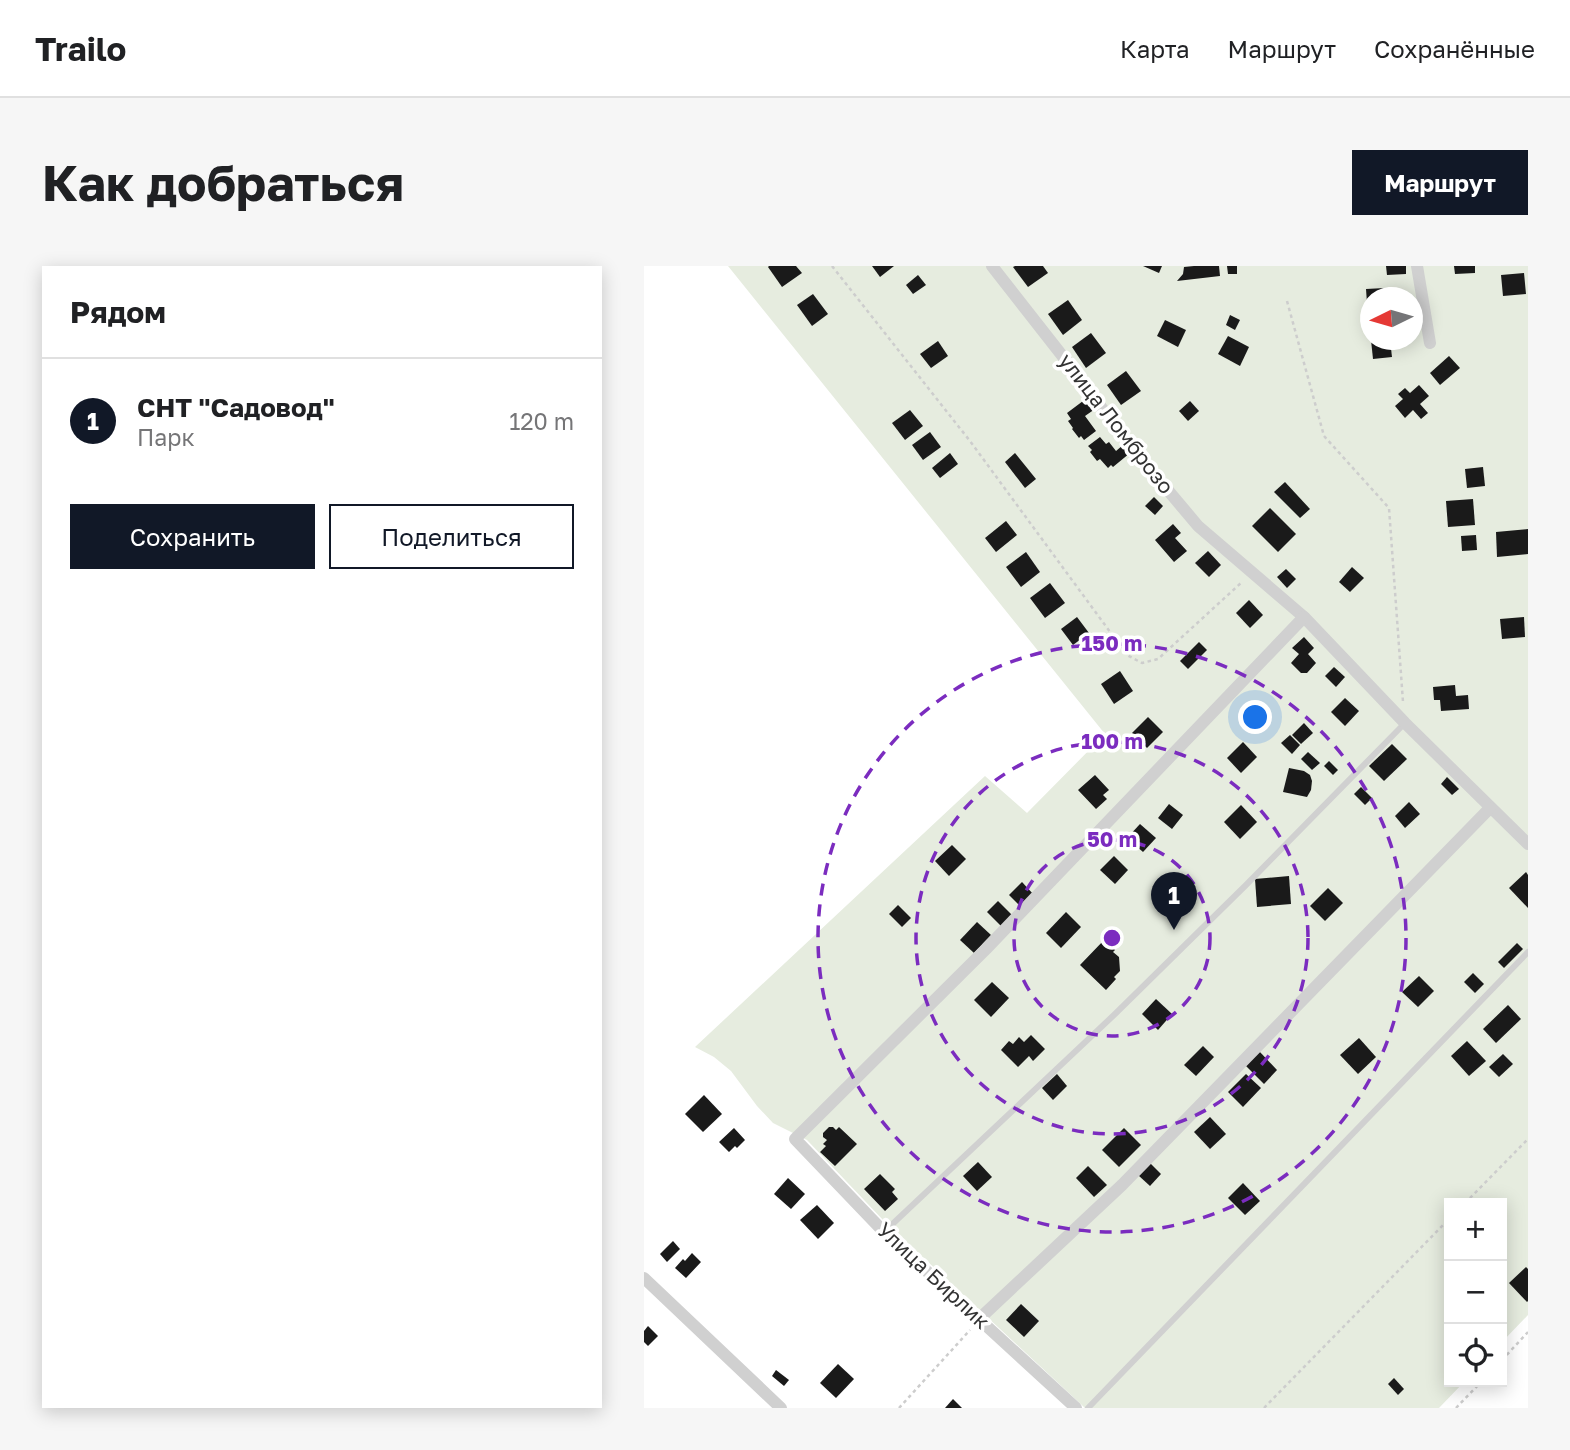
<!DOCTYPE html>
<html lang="ru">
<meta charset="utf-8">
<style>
:root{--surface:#fff;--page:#f6f6f6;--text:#202124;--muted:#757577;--line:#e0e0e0;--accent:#111827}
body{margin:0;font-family:"Golos Text",sans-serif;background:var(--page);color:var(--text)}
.controls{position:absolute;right:21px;bottom:21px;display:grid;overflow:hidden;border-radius:0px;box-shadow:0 4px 18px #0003}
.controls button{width:63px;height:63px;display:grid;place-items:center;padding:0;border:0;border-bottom:2px solid var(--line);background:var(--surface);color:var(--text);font:35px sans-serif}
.compass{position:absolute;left:716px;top:21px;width:63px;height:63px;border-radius:50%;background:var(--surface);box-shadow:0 4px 18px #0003;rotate:265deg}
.you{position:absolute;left:612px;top:452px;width:24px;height:24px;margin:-18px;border:5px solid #fff;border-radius:50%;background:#1a73e8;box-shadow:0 0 0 10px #1a73e833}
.badge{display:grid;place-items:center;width:46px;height:46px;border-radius:50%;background:var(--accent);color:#fff;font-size:23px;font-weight:700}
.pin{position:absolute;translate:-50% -58px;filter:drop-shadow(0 2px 4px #0008)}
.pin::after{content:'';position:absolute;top:37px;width:24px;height:21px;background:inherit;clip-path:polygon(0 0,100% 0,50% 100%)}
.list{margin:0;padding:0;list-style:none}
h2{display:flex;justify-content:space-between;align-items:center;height:91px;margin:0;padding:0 28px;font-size:30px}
h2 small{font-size:23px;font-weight:400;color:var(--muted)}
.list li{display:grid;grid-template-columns:46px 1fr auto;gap:21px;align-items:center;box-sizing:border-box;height:126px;padding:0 28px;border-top:2px solid var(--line)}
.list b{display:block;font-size:26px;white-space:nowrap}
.list p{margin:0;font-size:23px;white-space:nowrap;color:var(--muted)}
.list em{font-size:23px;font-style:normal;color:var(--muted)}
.actions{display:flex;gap:14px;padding:21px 28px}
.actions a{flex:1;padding:16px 0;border:2px solid var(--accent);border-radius:0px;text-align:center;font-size:24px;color:var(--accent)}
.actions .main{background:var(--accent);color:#fff}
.icon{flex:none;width:38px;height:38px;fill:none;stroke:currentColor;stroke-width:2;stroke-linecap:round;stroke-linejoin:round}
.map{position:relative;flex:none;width:884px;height:1142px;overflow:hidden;border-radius:0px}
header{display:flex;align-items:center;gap:42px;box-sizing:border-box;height:98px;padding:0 35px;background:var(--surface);border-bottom:2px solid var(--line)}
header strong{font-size:33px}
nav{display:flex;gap:38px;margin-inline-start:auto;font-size:24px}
.intro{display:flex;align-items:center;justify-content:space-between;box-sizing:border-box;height:168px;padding:0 42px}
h1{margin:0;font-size:49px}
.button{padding:18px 32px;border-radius:0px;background:var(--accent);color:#fff;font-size:24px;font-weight:700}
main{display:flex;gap:42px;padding:0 42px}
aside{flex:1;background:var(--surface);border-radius:0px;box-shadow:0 4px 18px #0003}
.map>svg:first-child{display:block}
</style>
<header>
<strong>Trailo</strong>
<nav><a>Карта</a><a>Маршрут</a><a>Сохранённые</a></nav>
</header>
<div class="intro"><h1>Как добраться</h1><a class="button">Маршрут</a></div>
<main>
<aside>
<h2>Рядом<small></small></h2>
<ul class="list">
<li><span class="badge">1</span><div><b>СНТ &quot;Садовод&quot;</b><p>Парк</p></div><em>120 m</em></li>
</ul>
<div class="actions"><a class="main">Сохранить</a><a>Поделиться</a></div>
</aside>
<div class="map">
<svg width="884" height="1142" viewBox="0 0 884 1142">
<rect width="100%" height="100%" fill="#fff"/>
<path fill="#e6ecdf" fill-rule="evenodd" d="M84 0H884V1049L858 1076V937H805V1116H820L795 1142H441L240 955 163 874 129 857 113 840 87 805 70 791 51 781 341 510 383 547 461 468ZM726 32H768V74H726Z"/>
<g fill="#1a1a1a">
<polygon points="125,0 152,0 158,7 138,21 124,1"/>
<polygon points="228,0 250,0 236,11"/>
<polygon points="371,0 399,0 404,7 384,21 369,1"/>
<polygon points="499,0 518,0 515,7"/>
<polygon points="550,0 575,0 576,10 533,15 539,8 540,1"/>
<polygon points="583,0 593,0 593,8 584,8"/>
<polygon points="742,0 762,0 762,8 743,9"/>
<polygon points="810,0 831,0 831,7 811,8"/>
<polygon points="880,7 882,28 859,30 857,9"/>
<polygon points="274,9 282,19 269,28 262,19"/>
<polygon points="741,22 741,32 726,32 726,51 724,51 722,23"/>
<polygon points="169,28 184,48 168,60 153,39"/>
<polygon points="424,34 438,54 419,69 404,48"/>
<polygon points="586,49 596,54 591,64 582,59"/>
<polygon points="521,54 542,64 534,81 513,70"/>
<polygon points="447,67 462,87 442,102 428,81"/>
<polygon points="584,70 605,81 596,100 574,88"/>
<polygon points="727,74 746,74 748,91 729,93"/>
<polygon points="294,75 304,90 287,102 276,88"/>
<polygon points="805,90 816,102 796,119 786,107"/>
<polygon points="482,105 497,125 477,139 463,119"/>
<polygon points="775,119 785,130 776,138 784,147 777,153 769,144 761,152 751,140 759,133 754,128 761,122 766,127"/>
<polygon points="443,132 451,143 441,150 452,165 440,174 437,170 435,172 428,163 429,162 424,155 427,153 423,147"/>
<polygon points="546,135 555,145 544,155 535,145"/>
<polygon points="266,144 279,160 261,174 248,157"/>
<polygon points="286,166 297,181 279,194 268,179"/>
<polygon points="456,171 462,178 465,176 472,185 479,179 486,187 469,201 467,199 464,202 456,193 453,195 446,186 448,184 444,180"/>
<polygon points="306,187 314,198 296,212 288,202"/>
<polygon points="371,187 392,213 381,222 361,196"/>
<polygon points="839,201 841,220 823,222 821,203"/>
<polygon points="641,216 666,243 656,252 630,226"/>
<polygon points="510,231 519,240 511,249 501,240"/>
<polygon points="829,233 831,259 804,261 802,235"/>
<polygon points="626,242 652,268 634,286 608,260"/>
<polygon points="362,255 373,269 352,286 341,272"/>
<polygon points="529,258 537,267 531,272 543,285 530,296 511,274"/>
<polygon points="884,263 884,288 853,291 852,266"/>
<polygon points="832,269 833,284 818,285 817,270"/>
<polygon points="564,285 577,299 565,311 551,297"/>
<polygon points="382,286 396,306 377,321 362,301"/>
<polygon points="708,301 720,312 706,326 695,316"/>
<polygon points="642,303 652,313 643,322 633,311"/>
<polygon points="406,317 421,337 401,352 386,332"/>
<polygon points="605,334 619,349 606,362 592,347"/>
<polygon points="433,351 445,367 429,379 417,363"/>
<polygon points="880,351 881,371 858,373 856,353"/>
<polygon points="660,371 670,382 664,388 672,397 663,407 657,407 647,397 655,388 648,382"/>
<polygon points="555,376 563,384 544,403 536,395"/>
<polygon points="690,401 701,411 692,421 681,410"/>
<polygon points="476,405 489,425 470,438 457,418"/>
<polygon points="811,419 812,430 824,429 825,443 797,445 796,434 790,434 789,421"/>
<polygon points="701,432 715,445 701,460 687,446"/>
<polygon points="504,451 519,466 503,482 488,467"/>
<polygon points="660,457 669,467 657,478 648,469"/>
<polygon points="646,469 656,479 648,488 637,477"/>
<polygon points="599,476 613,491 597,507 583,492"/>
<polygon points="748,478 763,493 740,515 725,500"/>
<polygon points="664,486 676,497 668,504 657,493"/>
<polygon points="685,495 694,504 689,509 680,500"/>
<polygon points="645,502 660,505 666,509 668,515 667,524 663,531 639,526"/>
<polygon points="451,509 465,524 459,529 463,533 452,543 434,524"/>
<polygon points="803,511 815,523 808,529 797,518"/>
<polygon points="717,521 728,532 721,539 710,528"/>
<polygon points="765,536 776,548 761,562 751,550"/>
<polygon points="525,538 539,549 528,563 514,552"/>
<polygon points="597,539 613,556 596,573 580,556"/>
<polygon points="496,558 512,572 499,586 483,572"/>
<polygon points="308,579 322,593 305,610 291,595"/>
<polygon points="470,590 484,604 471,618 456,604"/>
<polygon points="882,606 884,609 884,642 865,622"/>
<polygon points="645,610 647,638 613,641 611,613"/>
<polygon points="378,616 390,629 377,641 365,629"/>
<polygon points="684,622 699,637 681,655 666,640"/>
<polygon points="354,635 368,649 357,660 343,646"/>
<polygon points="254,639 267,652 258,661 245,648"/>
<polygon points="422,646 437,661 417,682 402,667"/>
<polygon points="333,656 347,669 330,687 316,674"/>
<polygon points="461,673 471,684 469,686 475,691 476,705 470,711 472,713 462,724 436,699"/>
<polygon points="873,677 879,683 860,702 854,696"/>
<polygon points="829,707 840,718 831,727 820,716"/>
<polygon points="775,710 790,725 774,741 758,726"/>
<polygon points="348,716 365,732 347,751 330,734"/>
<polygon points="512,733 528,748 514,764 498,748"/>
<polygon points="864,739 877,753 852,777 839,763"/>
<polygon points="387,769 401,783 389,795 385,790 374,801 357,784 365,775 369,778 375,771 380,776"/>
<polygon points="715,772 732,791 714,808 696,789"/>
<polygon points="823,775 842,795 825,810 807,790"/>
<polygon points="559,780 570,791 552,810 540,799"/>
<polygon points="615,785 633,804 620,818 601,799"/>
<polygon points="859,788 869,798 855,811 845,801"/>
<polygon points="413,808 423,820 409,834 398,822"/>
<polygon points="602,808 617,822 599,841 584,826"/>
<polygon points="60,829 78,848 59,866 41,848"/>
<polygon points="566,851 582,868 566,883 550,866"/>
<polygon points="185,861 189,861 192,864 195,861 213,878 191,900 176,886 182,880 179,878 183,874 179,871 179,867"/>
<polygon points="90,862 101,874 93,882 91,880 85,886 75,876"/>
<polygon points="480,862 497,879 475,901 458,884"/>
<polygon points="334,896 348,911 333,925 319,910"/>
<polygon points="505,896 517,908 506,920 494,909"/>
<polygon points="444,900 463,919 450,931 432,912"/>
<polygon points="236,908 251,923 248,926 254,933 241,945 220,923"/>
<polygon points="144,912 161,928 147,943 130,928"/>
<polygon points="599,917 616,935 601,949 584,932"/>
<polygon points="173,939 190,957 174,973 156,954"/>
<polygon points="29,975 36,983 23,996 16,988"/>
<polygon points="48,987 57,996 42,1012 31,1002 39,993 41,995"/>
<polygon points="882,1001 884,1003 884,1035 883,1036 865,1017"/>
<polygon points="377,1038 395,1055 380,1071 362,1054"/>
<polygon points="4,1060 14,1070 4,1080 0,1076 0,1065"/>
<polygon points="194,1098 210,1113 192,1132 176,1117"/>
<polygon points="132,1104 145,1114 140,1120 128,1110"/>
<polygon points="750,1112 760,1123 754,1129 744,1118"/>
<polygon points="309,1133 318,1142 301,1142"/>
</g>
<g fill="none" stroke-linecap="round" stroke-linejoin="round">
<g stroke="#cdcdcd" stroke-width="2.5" stroke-dasharray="3.5 3.5" stroke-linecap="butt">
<polyline points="188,0 326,175 483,389 498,397 514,393 598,316"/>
<polyline points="643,35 680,170 745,242 759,436"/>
<polyline points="821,937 884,873"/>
<polyline points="858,1094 884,1066"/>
<polyline points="255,1142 326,1064"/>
<polyline points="620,1142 805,953"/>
<polyline points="812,1142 837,1116"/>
</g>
<g stroke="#d0d0d0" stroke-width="6">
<polyline points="240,966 471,748 602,619 761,457"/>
<polyline points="444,1142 884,686"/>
</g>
<g stroke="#d0d0d0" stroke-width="12">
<polyline points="348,0 431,106 480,172 554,260 660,351 761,457 884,578"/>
<polyline points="773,0 786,77"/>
<polyline points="0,1012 137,1142"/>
<polyline points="334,1054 478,919 846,542"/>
<polyline points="432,1142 240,966 151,873 342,683 660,351"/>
</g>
</g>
<g fill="none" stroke="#7b2cbf" stroke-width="3.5" stroke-dasharray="12 9">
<circle cx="468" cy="672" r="98"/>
<circle cx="468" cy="672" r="196"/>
<circle cx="468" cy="672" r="294"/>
</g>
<g text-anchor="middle" stroke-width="7" stroke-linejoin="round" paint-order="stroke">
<g font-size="21" fill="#333" stroke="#fff">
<text transform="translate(472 158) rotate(52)" y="7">улица Ломброзо</text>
<text transform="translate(289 1010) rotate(43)" y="7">Улица Бирлик</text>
</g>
</g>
<circle cx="468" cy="672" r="10" fill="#7b2cbf" stroke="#fff" stroke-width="3.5"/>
<g font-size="21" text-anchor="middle" font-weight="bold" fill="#7b2cbf" stroke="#fff" stroke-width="7" stroke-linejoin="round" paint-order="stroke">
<text x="468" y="385">150 m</text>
<text x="468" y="483">100 m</text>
<text x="468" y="581">50 m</text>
</g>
</svg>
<div class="controls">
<button>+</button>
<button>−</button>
<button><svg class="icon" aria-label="locate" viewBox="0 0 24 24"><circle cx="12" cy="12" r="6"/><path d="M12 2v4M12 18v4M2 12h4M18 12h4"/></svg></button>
</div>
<svg class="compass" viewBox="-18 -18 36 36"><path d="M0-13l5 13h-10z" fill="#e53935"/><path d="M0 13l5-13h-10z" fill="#757577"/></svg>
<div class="you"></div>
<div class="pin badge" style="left:530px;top:664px">1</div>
</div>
</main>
